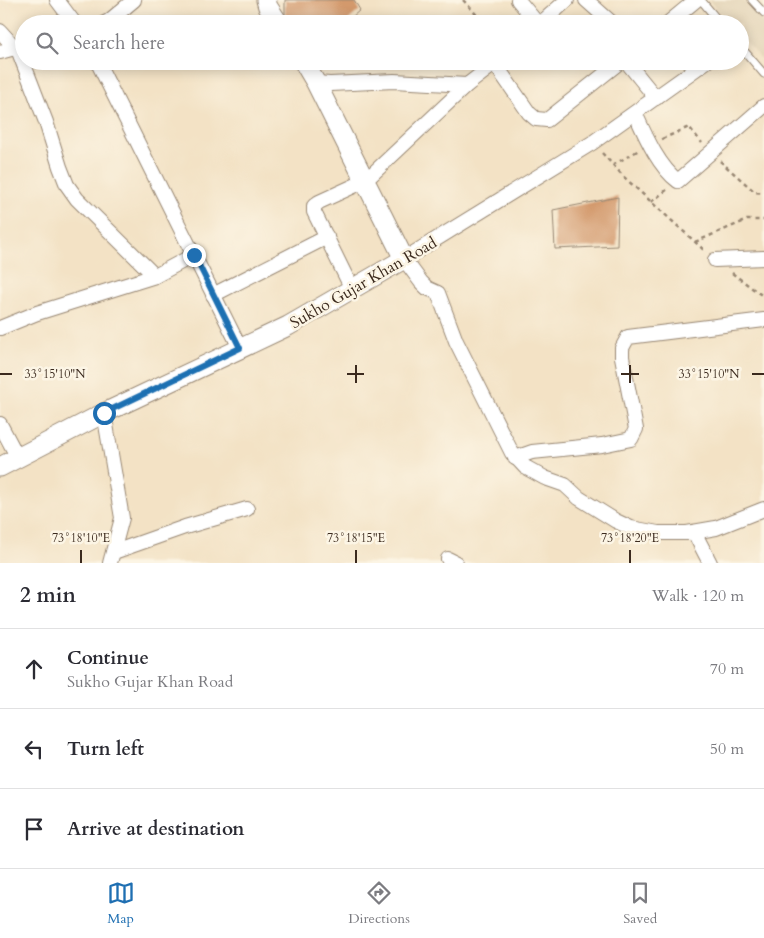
<!DOCTYPE html>
<meta charset="utf-8">
<style>
:root{--surface:#fff;--page:#f2f2f3;--text:#2b2b33;--muted:#7c7c81;--line:#e1e1e2;--accent:#1f6fb2}
body{margin:0;font-family:Cardo,serif;background:var(--page);color:var(--text)}
.stop{position:absolute;width:15px;height:15px;margin:-11px;border:4px solid #1f6fb2;border-radius:50%;background:#fff}
.stop.end{background:#1f6fb2;border-color:#fff;box-shadow:0 1px 5px #0008}
.list{margin:0;padding:0;list-style:none}
h2{display:flex;justify-content:space-between;align-items:center;height:65px;margin:0;padding:0 20px;font-size:21px}
h2 small{font-size:16px;font-weight:400;color:var(--muted)}
.list li{display:grid;grid-template-columns:32px 1fr auto;gap:15px;align-items:center;box-sizing:border-box;height:80px;padding:0 20px;border-top:1px solid var(--line)}
.list b{display:block;font-size:19px;white-space:nowrap}
.list p{margin:0;font-size:16px;white-space:nowrap;color:var(--muted)}
.list em{font-size:16px;font-style:normal;color:var(--muted)}
.icon{flex:none;width:28px;height:28px;fill:none;stroke:currentColor;stroke-width:2;stroke-linecap:round;stroke-linejoin:round}
.map{position:relative;flex:none;width:764px;height:563px;overflow:hidden}
.search{position:absolute;background:var(--surface);box-shadow:0 2px 12px #0003;left:15px;right:15px;top:15px;height:55px;display:flex;align-items:center;gap:12px;box-sizing:border-box;padding:0 18px;border-radius:28px;color:var(--muted);font-size:19px}
.sheet{height:305px;background:var(--surface)}
nav{display:flex;justify-content:space-around;align-items:center;box-sizing:border-box;height:70px;border-top:1px solid var(--line);background:var(--surface);font-size:14px;color:var(--muted)}
nav a{display:grid;justify-items:center;gap:2px}
nav .on{color:var(--accent)}
.map>svg:first-child{display:block}
</style>
<div class="map">
<svg width="764" height="563" viewBox="0 0 764 563">
<rect width="100%" height="100%" fill="#fcf5e5"/>
<filter id="ink" filterUnits="userSpaceOnUse"><feTurbulence type="fractalNoise" baseFrequency=".02" numOctaves="2"/><feDisplacementMap in="SourceGraphic" scale="10" xChannelSelector="R" yChannelSelector="G"/><feConvolveMatrix kernelMatrix="1 2 1 2 8 2 1 2 1" color-interpolation-filters="sRGB"/></filter>
<filter id="wash" filterUnits="userSpaceOnUse"><feTurbulence type="fractalNoise" baseFrequency=".0096" numOctaves="4" result="noise"/><feDisplacementMap in="SourceGraphic" scale="20" xChannelSelector="R" yChannelSelector="G"/><feGaussianBlur stdDeviation="1.12" result="paint"/><feColorMatrix in="noise" values="0 0 0 0 0 0 0 0 0 0 0 0 0 0 0 0 0 1.4 0 .05"/><feComposite in="paint" operator="in"/></filter>
<g filter="url(#wash)">
<rect width="100%" height="100%" fill="#f3e2c5"/>
<polygon fill="#e2d2b4" points="709,0 742,0 764,23 764,62 740,35 740,24 730,24"/>
<g id="blocks">
<g fill="#d3996c">
<polygon points="285,0 354,0 360,10 344,24 285,24"/>
<polygon points="618,197 617,246 555,249 553,210"/>
</g>
</g>
</g>
<g filter="url(#ink)">
<use href="#blocks" fill-opacity="0" stroke="#978672" stroke-width="1"/>
<g fill="none" stroke-linecap="round" stroke-linejoin="round">
<g stroke="#978672" stroke-width="9">
<g id="lane">
<polyline points="701,0 721,24"/>
<polyline points="752,0 764,13"/>
<polyline points="740,46 764,74"/>
</g>
</g>
<g stroke="#978672" stroke-width="16">
<g id="street">
<polyline points="57,0 75,24"/>
<polyline points="518,0 538,24"/>
<polyline points="586,0 613,24"/>
<polyline points="103,24 109,21 134,0"/>
<polyline points="540,24 567,0"/>
<polyline points="667,24 696,0"/>
<polyline points="0,31 19,52 46,122 60,167 67,185 77,199 155,276"/>
<polyline points="0,52 15,48"/>
<polyline points="97,61 240,348"/>
<polyline points="626,61 656,98"/>
<polyline points="707,61 592,143 404,259 421,282 427,288 438,293 456,341 512,453 525,467 545,478 565,485 579,498 616,521 631,528 658,533 687,533 716,528 764,509"/>
<polyline points="495,64 529,113 536,119 547,120 621,61"/>
<polyline points="316,83 330,84 394,81 467,85 498,61"/>
<path d="M635 113C645 135 658 166 678 181L764 106"/>
<polyline points="715,260 764,258"/>
<polyline points="352,289 314,212 314,206 319,202 365,181 467,85"/>
<polyline points="213,295 327,237"/>
<polyline points="0,328 37,313 155,276 194,255"/>
<polyline points="104,413 122,518 110,563"/>
<polyline points="0,424 18,458"/>
<polyline points="515,458 532,452 602,445 631,439 636,429 622,357 622,348 628,337 764,320"/>
<polyline points="694,532 710,563"/>
<polyline points="114,552 185,527 247,509"/>
<polyline points="448,559 456,563"/>
</g>
</g>
<g stroke="#978672" stroke-width="21">
<g id="secondary">
<polyline points="266,0 268,7 279,24"/>
<polyline points="0,467 104,413 288,326 404,259 316,83 303,61"/>
</g>
</g>
<g stroke="#978672" stroke-width="2.5" stroke-dasharray="4 4" stroke-linecap="butt">
<polyline points="463,0 485,24"/>
<polyline points="662,139 689,127 702,143"/>
<polyline points="602,153 625,178 705,251"/>
<polyline points="720,161 755,192 764,193"/>
<polyline points="613,165 639,150"/>
<polyline points="651,202 668,189"/>
<polyline points="695,242 747,220 764,220"/>
<polyline points="732,273 764,297"/>
</g>
<use href="#lane" stroke="#fff" stroke-width="7"/>
<use href="#street" stroke="#fff" stroke-width="14"/>
<use href="#secondary" stroke="#fff" stroke-width="19"/>
</g>
</g>
<g fill="none" stroke-linecap="round" stroke-linejoin="round" filter="url(#ink)">
<polyline stroke="#1f6fb2" stroke-width="6" points="104,413 240,348 194,255"/>
</g>
<path fill="none" stroke="#3b2a1e" stroke-width="2" d="M356 365V383M630 365V383M0 374H12M347 374H364M621 374H639M752 374H764M81 550V563M356 550V563M630 550V563"/>
<g text-anchor="middle" stroke-width="5" stroke-linejoin="round" paint-order="stroke">
<g font-size="16" fill="#3b2a1e" stroke="#fcf5e5">
<text transform="translate(363 282) rotate(-30)" y="6">Sukho Gujar Khan Road</text>
</g>
</g>
<g font-size="12" text-anchor="middle" fill="#3b2a1e" stroke="#fcf5e5" stroke-width="5" stroke-linejoin="round" paint-order="stroke">
<text x="55" y="378">33°15'10"N</text>
<text x="709" y="378">33°15'10"N</text>
<text x="81" y="542">73°18'10"E</text>
<text x="356" y="542">73°18'15"E</text>
<text x="630" y="542">73°18'20"E</text>
</g>
</svg>
<div class="stop" style="left:104px;top:413px"></div>
<div class="stop end" style="left:194px;top:255px"></div>
<div class="search"><svg class="icon" aria-label="search" viewBox="0 0 24 24"><circle cx="10" cy="10" r="6"/><path d="M15 15l6 6"/></svg>Search here</div>
</div>
<section class="sheet">
<h2>2 min<small>Walk · 120 m</small></h2>
<ul class="list">
<li><svg class="icon" aria-label="ahead" viewBox="0 0 24 24"><path d="M12 20V5M6 11l6-6 6 6"/></svg><div><b>Continue</b><p>Sukho Gujar Khan Road</p></div><em>70 m</em></li>
<li><svg class="icon" aria-label="left" viewBox="0 0 24 24"><path d="M17 20v-9H6M10 6l-5 5 5 5"/></svg><div><b>Turn left</b></div><em>50 m</em></li>
<li><svg class="icon" aria-label="arrive" viewBox="0 0 24 24"><path d="M6 21V4h12l-3 4 3 4H6"/></svg><div><b>Arrive at destination</b></div></li>
</ul>
</section>
<nav>
<a class="on"><svg class="icon" aria-label="map" viewBox="0 0 24 24"><path d="M3 6l6-2 6 2 6-2v14l-6 2-6-2-6 2zM9 4v14M15 6v14"/></svg>Map</a>
<a><svg class="icon" aria-label="directions" viewBox="0 0 24 24"><path d="M12 3l9 9-9 9-9-9zM9 14v-3h6M13 9l2 2-2 2"/></svg>Directions</a>
<a><svg class="icon" aria-label="saved" viewBox="0 0 24 24"><path d="M7 4h10v16l-5-4-5 4z"/></svg>Saved</a>
</nav>
